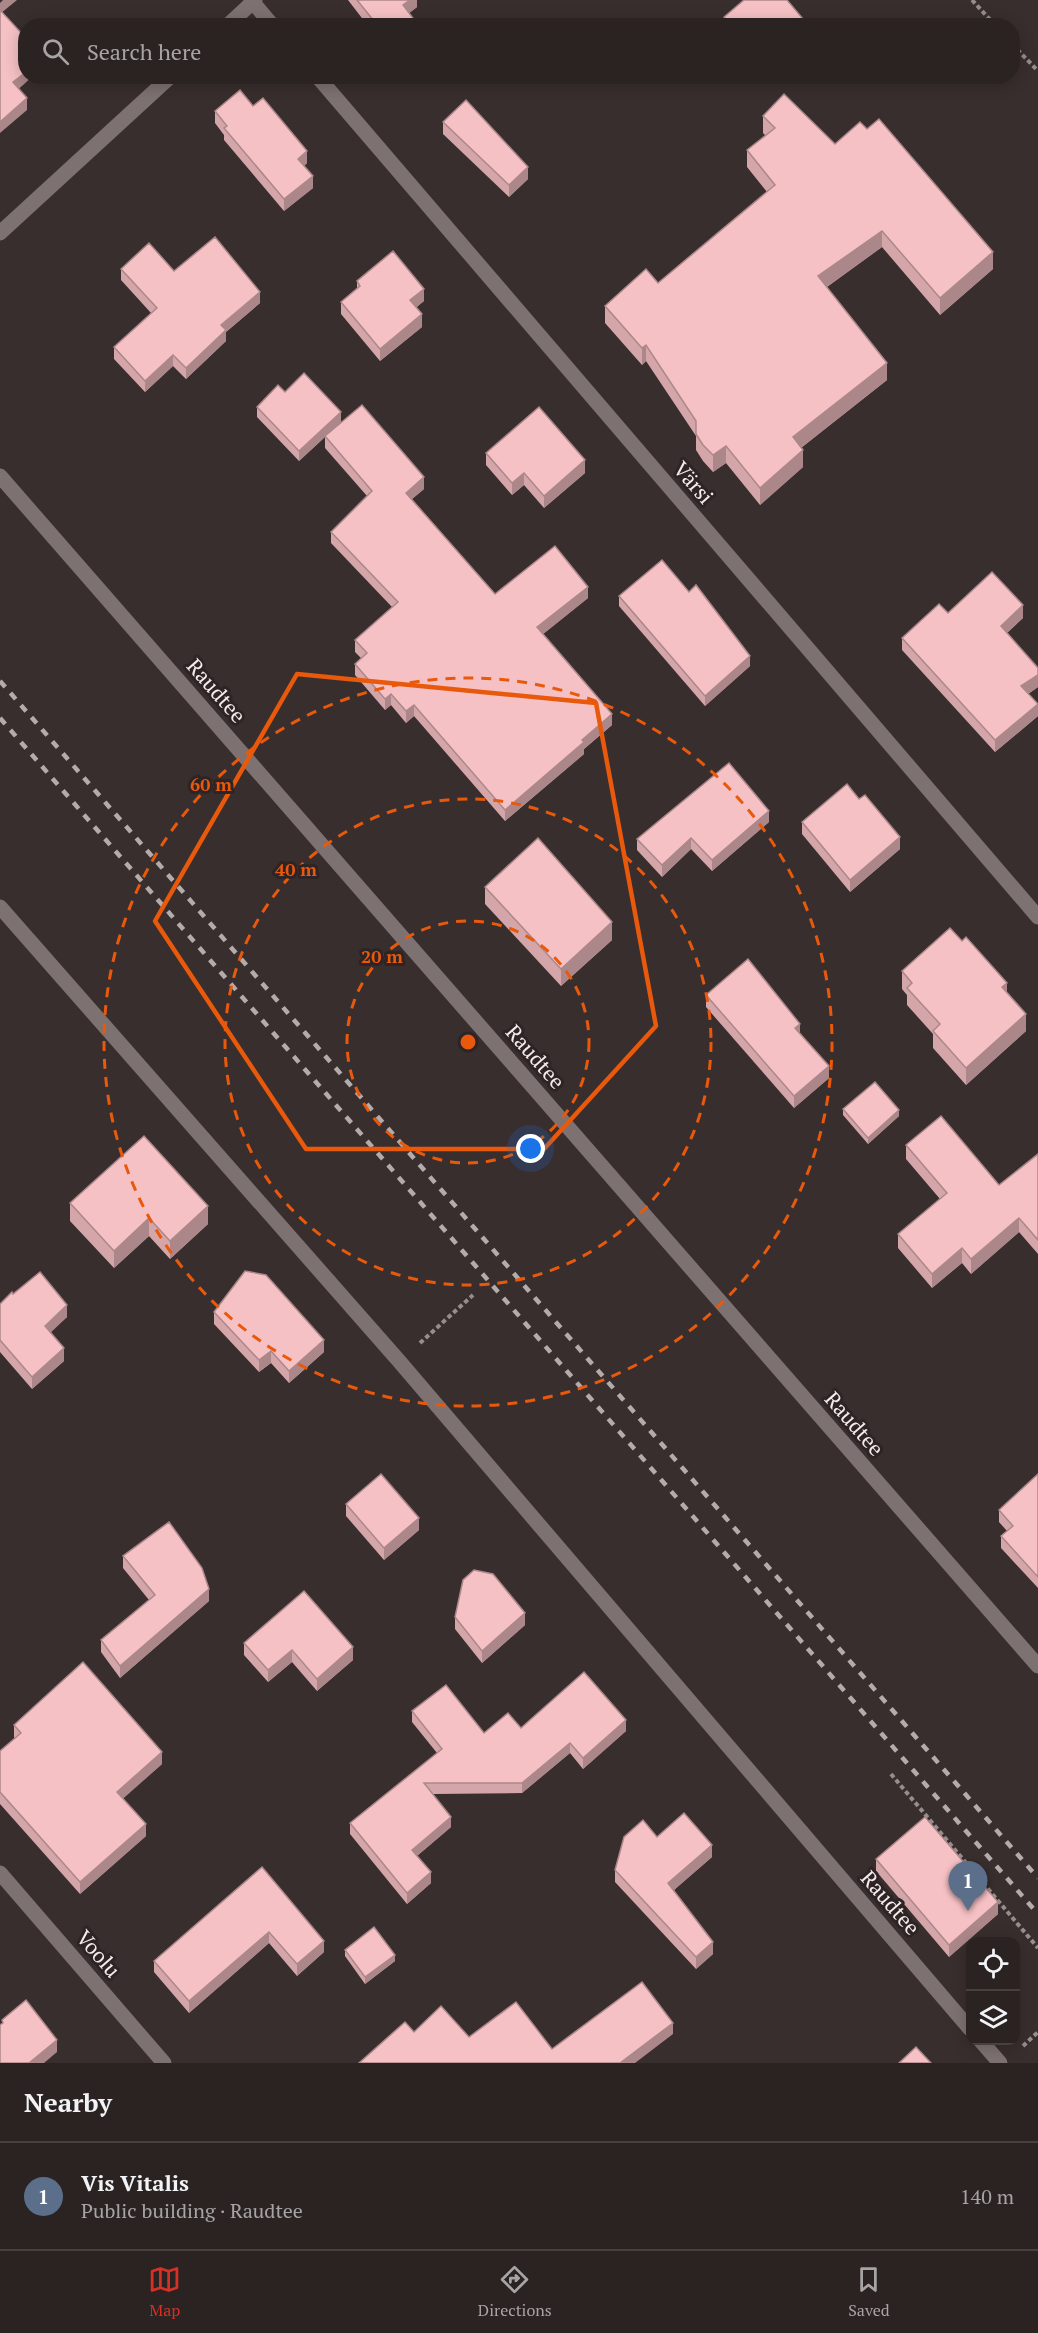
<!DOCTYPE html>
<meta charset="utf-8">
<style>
:root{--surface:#2b2222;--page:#372f2f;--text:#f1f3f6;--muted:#a6a4a5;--line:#473f40;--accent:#d93025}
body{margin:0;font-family:"PT Serif",serif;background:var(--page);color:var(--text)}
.controls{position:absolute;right:18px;bottom:18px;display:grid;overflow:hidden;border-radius:12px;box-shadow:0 3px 15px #0003}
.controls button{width:54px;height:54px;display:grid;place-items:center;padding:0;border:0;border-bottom:2px solid var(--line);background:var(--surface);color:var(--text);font:30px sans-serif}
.you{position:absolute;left:531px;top:1149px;width:21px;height:21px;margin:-15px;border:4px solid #fff;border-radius:50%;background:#1a73e8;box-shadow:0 0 0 9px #1a73e833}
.badge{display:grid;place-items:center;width:39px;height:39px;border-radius:50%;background:var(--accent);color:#fff;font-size:20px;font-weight:700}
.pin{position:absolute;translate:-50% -50px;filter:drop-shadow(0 2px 3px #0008)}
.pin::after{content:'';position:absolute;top:32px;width:21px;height:18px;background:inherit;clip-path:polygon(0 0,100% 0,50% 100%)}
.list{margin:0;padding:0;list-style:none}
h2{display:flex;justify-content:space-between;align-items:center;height:78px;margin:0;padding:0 24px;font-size:26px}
h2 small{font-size:20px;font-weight:400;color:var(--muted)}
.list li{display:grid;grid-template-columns:39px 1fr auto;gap:18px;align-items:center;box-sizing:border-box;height:108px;padding:0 24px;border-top:2px solid var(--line)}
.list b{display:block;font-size:22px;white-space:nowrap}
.list p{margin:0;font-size:20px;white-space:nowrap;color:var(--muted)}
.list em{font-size:20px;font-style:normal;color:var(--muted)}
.icon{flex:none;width:33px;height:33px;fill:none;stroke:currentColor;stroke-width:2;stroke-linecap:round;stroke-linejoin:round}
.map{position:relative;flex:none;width:1038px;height:2063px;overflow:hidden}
.search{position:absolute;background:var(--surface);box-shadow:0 3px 15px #0003;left:18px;right:18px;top:18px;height:66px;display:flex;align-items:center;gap:15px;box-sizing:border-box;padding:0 21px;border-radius:24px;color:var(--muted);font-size:22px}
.sheet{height:186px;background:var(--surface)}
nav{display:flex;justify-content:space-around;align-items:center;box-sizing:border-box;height:84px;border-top:2px solid var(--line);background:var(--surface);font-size:16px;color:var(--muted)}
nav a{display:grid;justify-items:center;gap:3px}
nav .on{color:var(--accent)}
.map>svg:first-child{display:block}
</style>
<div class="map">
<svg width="1038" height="2063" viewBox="0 0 1038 2063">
<rect width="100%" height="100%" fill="#392e2e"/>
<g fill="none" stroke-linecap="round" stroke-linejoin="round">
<g stroke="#968d8d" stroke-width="4" stroke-dasharray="4.5 3" stroke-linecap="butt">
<polyline points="972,0 996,26"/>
<polyline points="1012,44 1038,71"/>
<polyline points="420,1343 473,1295"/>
<polyline points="891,1774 1038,1948"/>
<polyline points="1023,2046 1038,2032"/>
</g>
<g stroke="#7e7171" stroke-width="15">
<polyline points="251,0 273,26"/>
<polyline points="227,26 255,0"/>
<polyline points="317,76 1038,917"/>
<polyline points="0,233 171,76"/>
<polyline points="0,476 1038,1666"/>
<polyline points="0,907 399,1361 970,2029"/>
<polyline points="0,1873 164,2063"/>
<polyline points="980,2040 1000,2063"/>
</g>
<g stroke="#b4abab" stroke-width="4.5" stroke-dasharray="8 8" stroke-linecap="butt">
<polyline points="0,681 1038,1878"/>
<polyline points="0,718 1038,1914"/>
</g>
</g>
<g fill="#d4a6a9">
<polygon points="348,0 417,0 417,7 409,13 419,26 368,26"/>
<polygon points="724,17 809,26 724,26"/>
<polygon points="253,106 307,163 304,166 313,188 284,211 224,140 224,135 215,123 215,111"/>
<polygon points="763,116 835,144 993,269 940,315 882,247 827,287 887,380 801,448 803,467 760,505 726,463 713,472 703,461 696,450 696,436 646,361 642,365 605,323 605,306 658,283 767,192 747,167 747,150 766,136 763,133"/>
<polygon points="443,122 528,179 509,197 443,134"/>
<polygon points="121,269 174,271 260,303 226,332 226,341 186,379 173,366 145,392 114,359 114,347 151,313 121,280"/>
<polygon points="357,281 424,301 416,307 422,327 380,361 341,314 341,302 357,288"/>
<polygon points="285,392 341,422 333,430 424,489 412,499 495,594 588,598 543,634 612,725 584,749 584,754 505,821 414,716 406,723 391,705 385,710 355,675 355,664 361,658 355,652 355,640 392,607 331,543 331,532 367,496 325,448 325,437 299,461 257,417 257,407"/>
<polygon points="486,453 585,473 544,508 524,485 512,495 486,465"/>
<polygon points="619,596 750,666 705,706 619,606"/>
<polygon points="948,613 1023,618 1007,633 1038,687 1028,694 1038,704 1038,716 995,752 902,650 902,638"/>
<polygon points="859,799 900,849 850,892 802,834 802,822"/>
<polygon points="769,822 712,871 691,849 662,877 637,850 637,839"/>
<polygon points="485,887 612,940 561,986 485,904"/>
<polygon points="902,971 1007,993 1026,1031 966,1085 933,1048 933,1034 907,1005 907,995 902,989"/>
<polygon points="706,995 800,1033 829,1078 794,1108 706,1007"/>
<polygon points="843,1109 899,1116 868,1144 843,1115"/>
<polygon points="906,1145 999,1185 1038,1154 1038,1254 1019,1232 971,1274 962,1263 932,1288 898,1248 898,1234 940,1199 906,1159"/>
<polygon points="70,1203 208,1224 170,1259 149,1236 114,1268 70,1221"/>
<polygon points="13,1294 67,1317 50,1332 64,1361 32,1389 0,1352 0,1304"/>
<polygon points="214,1312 324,1352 289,1383 271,1363 259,1372 214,1324"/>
<polygon points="1038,1474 1038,1588 1001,1548 1001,1536 1007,1531 999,1522 999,1510"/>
<polygon points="346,1504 419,1530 384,1560 346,1516"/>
<polygon points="123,1556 209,1601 120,1678 101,1652 101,1640 149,1600 123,1568"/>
<polygon points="455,1617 525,1625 482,1663 455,1629"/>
<polygon points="244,1643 353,1660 317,1691 292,1662 268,1682 244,1655"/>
<polygon points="412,1711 484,1733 521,1728 626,1731 583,1769 570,1753 522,1793 433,1794 451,1827 417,1856 431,1883 407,1904 350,1834 350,1823 437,1753 412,1722"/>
<polygon points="14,1725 162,1764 123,1798 146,1836 80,1894 0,1804 0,1751 15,1739 14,1737"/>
<polygon points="657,1837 712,1857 674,1890 713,1954 696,1969 615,1882 615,1870"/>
<polygon points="876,1859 998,1914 949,1957 876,1871"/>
<polygon points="262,1867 324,1952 297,1976 269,1943 189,2013 154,1972 154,1961"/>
<polygon points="345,1950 395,1961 365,1984 345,1956"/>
</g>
<g fill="#ac878a">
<polygon points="3,0 17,0 0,14 0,3"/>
<polygon points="410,0 417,0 417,7 403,18 403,5"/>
<polygon points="26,72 26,76 33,76 13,94 13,82"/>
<polygon points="27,98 27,110 0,133 0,122"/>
<polygon points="307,151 307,163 298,171 298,159"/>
<polygon points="528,167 528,179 509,197 509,185"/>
<polygon points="313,176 313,188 284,211 284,199"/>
<polygon points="882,231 882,247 818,293 818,276"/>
<polygon points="993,252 993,269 940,315 940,298"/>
<polygon points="424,289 424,301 410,313 410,300"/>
<polygon points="260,292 260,303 226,332 226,341 186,379 186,368 221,325"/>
<polygon points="422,314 422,327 380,361 380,349"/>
<polygon points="646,345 646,361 642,365 642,348"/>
<polygon points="173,355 173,366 145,392 145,381"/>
<polygon points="887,363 887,380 793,454 793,437"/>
<polygon points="341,412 341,422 299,461 299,451"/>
<polygon points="726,446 726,463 713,472 713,455"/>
<polygon points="803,450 803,467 760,505 760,488"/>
<polygon points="585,460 585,473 544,508 544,496"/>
<polygon points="524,473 524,485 512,495 512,483"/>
<polygon points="424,477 424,489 406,504 406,493"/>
<polygon points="588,587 588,598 537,639 537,627"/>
<polygon points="1023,605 1023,618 1001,638 1001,626"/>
<polygon points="750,656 750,666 705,706 705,696"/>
<polygon points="1038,675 1038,687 1021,699 1021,686"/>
<polygon points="391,694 391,705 385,710 385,699"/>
<polygon points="1038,704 1038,716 995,752 995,740"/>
<polygon points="414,705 414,716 406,723 406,711"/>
<polygon points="612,714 612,725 584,749 584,754 505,821 505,810 582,740"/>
<polygon points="769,811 769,822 712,871 712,860"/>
<polygon points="900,837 900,849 850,892 850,880"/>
<polygon points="691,838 691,849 662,877 662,865"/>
<polygon points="612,922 612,940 561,986 561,969"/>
<polygon points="1007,983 1007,1000 1002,987"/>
<polygon points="1026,1014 1026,1031 966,1085 966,1068"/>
<polygon points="800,1024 800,1036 795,1028"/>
<polygon points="829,1066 829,1078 794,1108 794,1096"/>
<polygon points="899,1110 899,1116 868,1144 868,1138"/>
<polygon points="208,1206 208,1224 170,1259 170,1241"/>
<polygon points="149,1218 149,1236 114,1268 114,1251"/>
<polygon points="1019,1218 1019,1232 971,1274 971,1259"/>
<polygon points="962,1248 962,1263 932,1288 932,1274"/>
<polygon points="67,1305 67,1317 45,1338 45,1326"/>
<polygon points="324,1340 324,1352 289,1383 289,1371"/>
<polygon points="64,1348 64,1361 32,1389 32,1377"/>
<polygon points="271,1351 271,1363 259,1372 259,1360"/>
<polygon points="419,1518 419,1530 384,1560 384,1548"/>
<polygon points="209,1589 209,1601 120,1678 120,1666"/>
<polygon points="525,1613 525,1625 482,1663 482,1651"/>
<polygon points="353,1647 353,1660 317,1691 317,1679"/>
<polygon points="292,1650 292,1662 268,1682 268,1670"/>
<polygon points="626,1720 626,1731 583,1769 583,1758"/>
<polygon points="570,1743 570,1753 522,1793 522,1783"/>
<polygon points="162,1752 162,1764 117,1804 117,1792"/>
<polygon points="451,1817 451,1827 412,1860 412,1850"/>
<polygon points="146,1824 146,1836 80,1894 80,1882"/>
<polygon points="712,1845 712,1857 668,1895 668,1883"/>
<polygon points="431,1872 431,1883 407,1904 407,1893"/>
<polygon points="998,1902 998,1914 949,1957 949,1945"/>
<polygon points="269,1932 269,1943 189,2013 189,2001"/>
<polygon points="324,1941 324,1952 297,1976 297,1964"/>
<polygon points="713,1942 713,1954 696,1969 696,1957"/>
<polygon points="395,1955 395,1961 365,1984 365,1977"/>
<polygon points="673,2023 673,2034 635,2063 620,2063"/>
<polygon points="57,2040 57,2052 44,2063 29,2063"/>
</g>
<g fill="#f6c1c5" stroke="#ac878a" stroke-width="1.5">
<polygon points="357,0 410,0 403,5 419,26 378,26"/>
<polygon points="744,0 787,0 809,26 731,26 724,17"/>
<polygon points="0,10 26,38 26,72 13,82 27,98 0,122"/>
<polygon points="240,90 253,106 263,98 307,151 298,159 313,176 284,199 224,128 227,126 215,111"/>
<polygon points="784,94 835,144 860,122 867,129 879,119 993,252 940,298 882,231 818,276 887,363 793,437 803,450 760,488 726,446 713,455 703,445 696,434 696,421 646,345 642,348 605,306 646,269 658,283 775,185 747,150 775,128 763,116"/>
<polygon points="466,100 528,167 509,185 443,122"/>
<polygon points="215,237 260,292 221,325 226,330 186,368 173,355 145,381 114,347 157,308 121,269 149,243 174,271"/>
<polygon points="393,251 424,289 410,300 422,314 380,349 341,302 360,286 357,281"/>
<polygon points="304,373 341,412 299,451 257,407 278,385 285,392"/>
<polygon points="362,405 424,477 406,493 495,594 555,546 588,587 537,627 612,714 582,740 584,742 505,810 414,705 406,711 391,694 385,699 355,664 367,653 355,640 398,602 331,532 372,491 325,436"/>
<polygon points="539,407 585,460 544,496 524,473 512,483 486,453"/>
<polygon points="662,560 689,592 696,585 750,656 705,696 619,596"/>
<polygon points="992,572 1023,605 1001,626 1038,668 1038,675 1021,686 1038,704 995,740 902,638 939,604 948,613"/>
<polygon points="729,763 769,811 712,860 691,838 662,865 637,839"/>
<polygon points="847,784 859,799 865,795 900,837 850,880 802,822"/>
<polygon points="538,838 612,922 561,969 485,887"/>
<polygon points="950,928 962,941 966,937 1007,983 1002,987 1026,1014 966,1068 933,1031 940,1024 907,988 912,983 902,971"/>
<polygon points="748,959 800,1024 795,1028 829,1066 794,1096 706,995"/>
<polygon points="875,1082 899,1110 868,1138 843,1109"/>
<polygon points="941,1116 999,1185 1038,1154 1038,1240 1019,1218 971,1259 962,1248 932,1274 898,1234 947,1193 906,1145"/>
<polygon points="144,1136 208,1206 170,1241 149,1218 114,1251 70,1203"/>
<polygon points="245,1271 266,1275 324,1340 289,1371 271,1351 259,1360 214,1312"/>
<polygon points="40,1272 67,1305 45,1326 64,1348 32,1377 0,1340 0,1304 12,1292 13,1294"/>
<polygon points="381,1474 419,1518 384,1548 346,1504"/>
<polygon points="1038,1474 1038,1577 1001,1536 1013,1526 999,1510"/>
<polygon points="169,1522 202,1568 209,1589 120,1666 101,1640 155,1595 123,1556"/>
<polygon points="474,1570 493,1574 525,1613 482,1651 455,1617 463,1580"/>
<polygon points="304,1591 353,1647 317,1679 292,1650 268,1670 244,1643"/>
<polygon points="83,1662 162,1752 117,1792 146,1824 80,1882 0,1792 0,1751 21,1733 14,1725"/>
<polygon points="584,1672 626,1720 583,1758 570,1743 522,1783 424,1783 451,1817 412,1850 431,1872 407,1893 350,1823 442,1749 412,1711 446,1685 484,1733 508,1713 521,1728"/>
<polygon points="684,1813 712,1845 668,1883 713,1942 696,1957 615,1870 624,1837 643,1820 657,1837"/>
<polygon points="925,1817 998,1902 949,1945 876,1859"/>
<polygon points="262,1867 324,1941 297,1964 269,1932 189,2001 154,1961"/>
<polygon points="374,1927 395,1955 365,1977 345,1950"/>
<polygon points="642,1982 673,2023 620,2063 359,2063 405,2022 414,2032 441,2006 469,2037 516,2002 552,2049"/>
<polygon points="26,2000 57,2040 29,2063 0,2063 0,2025 3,2023 2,2020"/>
<polygon points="916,2047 931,2063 899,2063"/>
</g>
<path fill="none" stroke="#e8590c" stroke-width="4.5" stroke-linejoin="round" d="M297 674 596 703 656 1026 544 1149H306L155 921Z"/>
<g fill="none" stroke="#e8590c" stroke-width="3" stroke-dasharray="10 8">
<circle cx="468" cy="1042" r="121"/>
<circle cx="468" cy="1042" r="243"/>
<circle cx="468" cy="1042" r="364"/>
</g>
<g text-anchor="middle" stroke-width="6" stroke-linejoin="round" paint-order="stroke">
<g font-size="21" fill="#f4ecec" stroke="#2f2425">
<text transform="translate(693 483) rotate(49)" y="7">Värsi</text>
<text transform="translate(216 691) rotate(49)" y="7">Raudtee</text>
<text transform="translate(535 1057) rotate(49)" y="7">Raudtee</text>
<text transform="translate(854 1424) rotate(49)" y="7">Raudtee</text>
<text transform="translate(890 1903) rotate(49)" y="7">Raudtee</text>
<text transform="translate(98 1954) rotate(49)" y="7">Voolu</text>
</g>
</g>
<circle cx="468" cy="1042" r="9" fill="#e8590c" stroke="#2f2425" stroke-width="3"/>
<g font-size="18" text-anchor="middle" font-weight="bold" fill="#e8590c" stroke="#2f2425" stroke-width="6" stroke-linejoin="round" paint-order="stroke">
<text x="211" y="791">60 m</text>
<text x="296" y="876">40 m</text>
<text x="382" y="963">20 m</text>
</g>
</svg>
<div class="controls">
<button><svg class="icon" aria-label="locate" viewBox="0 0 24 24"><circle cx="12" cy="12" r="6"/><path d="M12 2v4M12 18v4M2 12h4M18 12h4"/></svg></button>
<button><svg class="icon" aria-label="layers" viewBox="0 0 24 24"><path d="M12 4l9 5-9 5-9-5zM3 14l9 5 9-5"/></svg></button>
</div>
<div class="you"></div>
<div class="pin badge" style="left:968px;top:1911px;background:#5c6f8a">1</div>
<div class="search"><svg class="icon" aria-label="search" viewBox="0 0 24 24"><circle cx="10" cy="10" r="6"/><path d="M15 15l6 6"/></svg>Search here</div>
</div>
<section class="sheet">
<h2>Nearby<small></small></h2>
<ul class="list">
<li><span class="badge" style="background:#5c6f8a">1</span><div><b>Vis Vitalis</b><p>Public building · Raudtee</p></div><em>140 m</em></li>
</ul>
</section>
<nav>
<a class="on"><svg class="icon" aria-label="map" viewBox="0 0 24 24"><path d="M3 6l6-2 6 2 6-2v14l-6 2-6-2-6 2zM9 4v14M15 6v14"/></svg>Map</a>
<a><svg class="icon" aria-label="directions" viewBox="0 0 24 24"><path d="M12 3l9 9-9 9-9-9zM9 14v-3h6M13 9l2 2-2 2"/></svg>Directions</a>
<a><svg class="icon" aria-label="saved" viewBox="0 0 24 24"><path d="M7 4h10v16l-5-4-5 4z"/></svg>Saved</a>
</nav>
